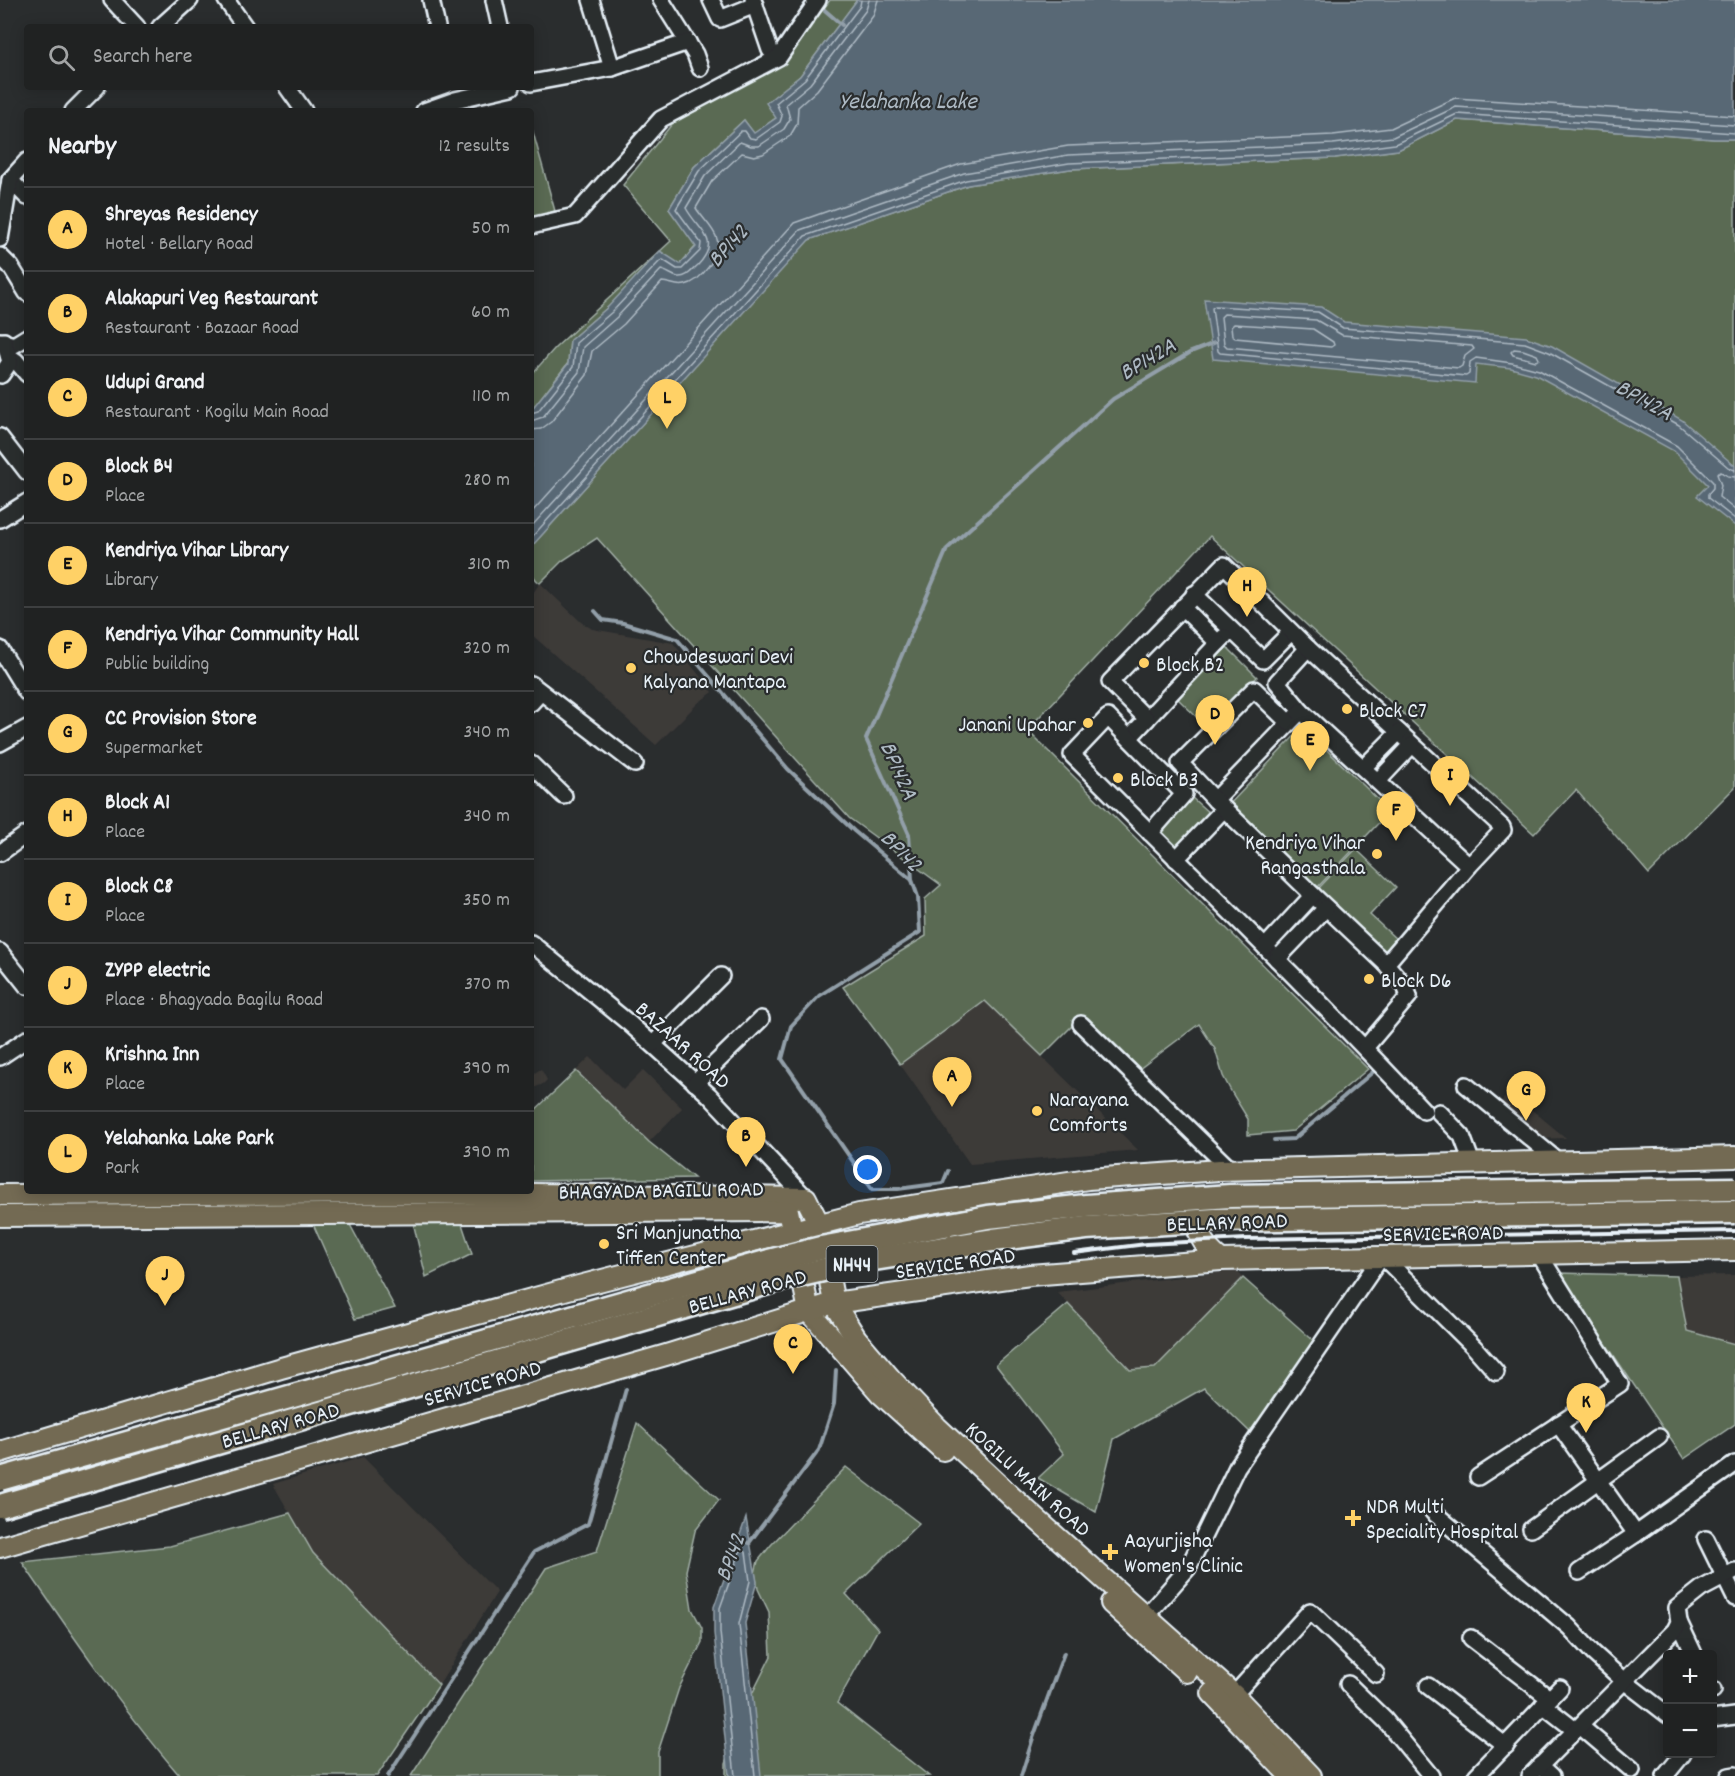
<!DOCTYPE html>
<meta charset="utf-8">
<style>
:root{--surface:#202222;--page:#2d2f2f;--text:#f1f3f6;--muted:#a2a4a5;--line:#3d3f40;--accent:#ffd166}
body{margin:0;font-family:Dekko,sans-serif;background:var(--page);color:var(--text)}
.controls{position:absolute;right:18px;bottom:18px;display:grid;overflow:hidden;border-radius:6px;box-shadow:0 3px 15px #0003}
.controls button{width:54px;height:54px;display:grid;place-items:center;padding:0;border:0;border-bottom:2px solid var(--line);background:var(--surface);color:var(--text);font:30px sans-serif}
.you{position:absolute;left:868px;top:1170px;width:21px;height:21px;margin:-15px;border:4px solid #fff;border-radius:50%;background:#1a73e8;box-shadow:0 0 0 9px #1a73e833}
.badge{display:grid;place-items:center;width:39px;height:39px;border-radius:50%;background:var(--accent);color:#111;font-size:20px;font-weight:700}
.pin{position:absolute;translate:-50% -50px;filter:drop-shadow(0 2px 3px #0008)}
.pin::after{content:'';position:absolute;top:32px;width:21px;height:18px;background:inherit;clip-path:polygon(0 0,100% 0,50% 100%)}
.list{margin:0;padding:0;list-style:none}
h2{display:flex;justify-content:space-between;align-items:center;height:78px;margin:0;padding:0 24px;font-size:26px}
h2 small{font-size:20px;font-weight:400;color:var(--muted)}
.list li{display:grid;grid-template-columns:39px 1fr auto;gap:18px;align-items:center;box-sizing:border-box;height:84px;padding:0 24px;border-top:2px solid var(--line)}
.list b{display:block;font-size:22px;white-space:nowrap}
.list p{margin:0;font-size:20px;white-space:nowrap;color:var(--muted)}
.list em{font-size:20px;font-style:normal;color:var(--muted)}
.icon{flex:none;width:33px;height:33px;fill:none;stroke:currentColor;stroke-width:2;stroke-linecap:round;stroke-linejoin:round}
.map{position:relative;flex:none;width:1735px;height:1776px;overflow:hidden}
.search{position:absolute;background:var(--surface);box-shadow:0 3px 15px #0003;left:24px;top:24px;width:510px;height:66px;display:flex;align-items:center;gap:15px;box-sizing:border-box;padding:0 21px;border-radius:6px;color:var(--muted);font-size:22px}
.panel{position:absolute;background:var(--surface);box-shadow:0 3px 15px #0003;left:24px;top:108px;width:510px;height:1086px;border-radius:6px}
.map>svg:first-child{display:block}
</style>
<div class="map">
<svg width="1735" height="1776" viewBox="0 0 1735 1776">
<rect width="100%" height="100%" fill="#2a2d2e"/>
<filter id="ink" filterUnits="userSpaceOnUse"><feTurbulence type="fractalNoise" baseFrequency=".0167" numOctaves="2"/><feDisplacementMap in="SourceGraphic" scale="12" xChannelSelector="R" yChannelSelector="G"/><feConvolveMatrix kernelMatrix="1 2 1 2 8 2 1 2 1" color-interpolation-filters="sRGB"/></filter>
<g filter="url(#ink)">
<g fill="#3e3b39">
<polygon points="540,583 581,622 592,629 673,643 713,692 698,703 656,745 531,634 531,596"/>
<polygon points="985,1001 1138,1150 970,1164 900,1064"/>
<polygon points="590,1057 623,1090 643,1070 682,1108 649,1142 576,1071"/>
<polygon points="541,1069 547,1080 543,1084 531,1089 531,1073 533,1074"/>
<polygon points="1510,1092 1566,1138 1522,1139 1491,1113"/>
<polygon points="1237,1270 1243,1278 1155,1369 1130,1370 1057,1292"/>
<polygon points="1735,1275 1735,1344 1687,1331 1677,1276"/>
<polygon points="363,1457 497,1592 439,1685 313,1553 273,1484"/>
</g>
<g fill="#5a6a53" stroke="#a1aea6" stroke-width="1.5">
<polygon points="830,0 857,0 800,76 767,103 777,117 754,134 744,120 694,167 669,209 696,246 680,264 608,307 570,340 568,363 531,410 531,375 555,348 671,241 623,185 672,124 786,60"/>
<path d="M1457 120 1714 139H1735V787L1649 874 1576 790 1534 834 1210 536 1027 730 1368 1069 1293 1131 1248 1135V1119L1232 1093 1223 1076 1215 1049 1199 1024 1135 1072 1079 1019 1042 1056 985 1001 900 1064 843 987 926 936 925 899 941 885 849 818 597 538 562 561 540 583C528 575 531 560 531 547L808 240 968 185 1070 169 1335 158 1398 150Z"/>
<polygon points="531,125 555,211 531,218"/>
<polygon points="1227,647 1257,677 1208,728 1177,698"/>
<polygon points="1303,727 1390,811 1313,892 1226,808"/>
<polygon points="1191,797 1209,813 1176,850 1158,833"/>
<polygon points="1356,849 1396,887 1370,915 1396,939 1384,952 1318,889"/>
<polygon points="576,1071 649,1142 694,1178 531,1181 531,1114"/>
<polygon points="348,1221 395,1308 355,1319 313,1224"/>
<polygon points="461,1221 472,1254 426,1277 413,1222"/>
<polygon points="1558,1273 1677,1276 1687,1331 1735,1344 1735,1424 1684,1459"/>
<polygon points="1243,1278 1315,1342 1251,1433 1204,1388 1114,1439 1096,1512 1038,1478 1064,1454 996,1365 1068,1304 1130,1370 1155,1368"/>
<polygon points="637,1423 719,1500 695,1531 686,1571 692,1609 702,1628 702,1642 679,1688 658,1752 658,1776 411,1776 546,1568 597,1551"/>
<polygon points="846,1467 919,1523 846,1594 878,1629 837,1703 929,1776 726,1776 726,1763 742,1714 771,1656 769,1612 758,1589 755,1573 758,1561 771,1545"/>
<path d="M290 1513 313 1553 439 1685 377 1776H180C122 1708 72 1635 22 1562L170 1546Z"/>
</g>
<g fill="#586875" stroke="#929fa9" stroke-width="1.5">
<polygon points="857,0 1735,0 1735,139 1714,139 1457,120 1398,150 1335,158 1070,169 968,185 809,240 531,547 531,410 568,364 570,340 608,307 660,251 680,264 696,247 669,209 694,167 744,120 754,133 776,118 766,103 800,76"/>
<polygon points="1204,299 1321,307 1344,322 1526,337 1552,346 1682,420 1735,466 1735,526 1697,496 1708,485 1674,451 1536,375 1511,368 1476,364 1475,383 1213,359"/>
<polygon points="746,1518 757,1582 745,1623 761,1776 729,1776 714,1633 714,1607"/>
</g>
<g fill="none" stroke-linecap="round" stroke-linejoin="round">
<g stroke="#aebac4" stroke-width="1.5">
<polygon points="1224,314 1316,320 1342,335 1472,346 1474,349 1465,356 1462,366 1459,368 1227,347 1224,344 1221,317"/>
<polygon points="1234,324 1313,329 1333,342 1334,345 1331,347 1235,338 1232,336 1231,327"/>
<polygon points="1514,349 1523,350 1537,355 1539,359 1536,361 1513,355 1511,352"/>
<polyline points="531,413 538,411 573,367 576,343 612,312 660,261 663,260 677,269 682,269 700,251 701,243 676,209 699,171 741,131 745,131 750,138 756,139 780,122 782,116 776,103 805,79 860,6 861,0"/>
<path d="M531 421 543 417 579 372 583 347 617 317 661 270C667 271 672 276 678 277 687 278 692 270 698 265 722 239 699 232 686 208L705 176 740 142 751 146H759L784 129 790 119 786 104 810 84 866 10 869 0"/>
<path d="M531 430 541 429 551 422 587 375 592 351 624 324 662 282C670 282 676 287 685 285 700 282 722 255 717 239 714 228 702 218 696 208L712 181 742 153 754 156 763 154 790 136 797 124 798 107 817 90 873 16 878 0"/>
<polyline points="1735,470 1729,468 1679,425 1549,352 1525,343 1343,328 1318,312 1215,306 1212,308 1218,351 1220,353 1466,376 1469,374 1470,362 1476,358 1512,363 1539,370 1677,446 1713,482 1713,488 1708,494 1708,498 1735,519"/>
<polyline points="1735,477 1728,476 1721,472 1717,474 1721,485 1719,497 1735,510"/>
<polyline points="531,513 794,223 961,164 1068,146 1333,135 1391,128 1455,98 1735,116"/>
<polyline points="531,527 800,230 964,173 1068,155 1333,144 1393,137 1456,107 1735,125"/>
<polyline points="531,538 805,236 966,180 1069,163 1334,152 1395,144 1457,114 1735,133"/>
<polyline points="735,1776 720,1632 720,1608 740,1552 743,1550 746,1552 750,1581 739,1624 755,1776"/>
</g>
<g stroke="#929fa9" stroke-width="4">
<polyline points="820,6 842,25"/>
<polyline points="595,611 603,620 623,623 677,639 788,769 854,831 912,880 918,897 920,932 819,996 791,1026 782,1059 872,1189 898,1189 943,1183 948,1171"/>
<polyline points="912,880 909,834 866,739 947,549 1113,399 1191,352 1214,343"/>
<polyline points="1274,1140 1294,1139 1374,1071"/>
<polyline points="749,1543 819,1450 834,1404 836,1370"/>
<polyline points="388,1776 534,1552 588,1524 626,1389"/>
<polyline points="1021,1776 1033,1738 1064,1653"/>
</g>
<g stroke="#e8f1f8" stroke-width="20">
<g id="minor">
<polyline points="112,0 137,27"/>
<polyline points="226,0 245,27"/>
<polyline points="431,0 437,27"/>
<polyline points="494,0 500,27"/>
<polyline points="591,0 612,68"/>
<polyline points="661,0 695,54 700,68"/>
<polyline points="711,0 720,19 755,5"/>
<polyline points="753,0 770,50"/>
<polyline points="160,27 190,0"/>
<polyline points="531,83 612,68 688,42"/>
<polyline points="287,87 304,111"/>
<polyline points="73,111 97,87"/>
<polyline points="424,111 455,100 512,87"/>
<polyline points="10,180 27,197"/>
<polyline points="531,226 575,216 661,119 779,57 818,0"/>
<polyline points="0,239 10,180 27,161"/>
<polyline points="0,256 11,267 27,293"/>
<polyline points="0,341 14,345 27,337"/>
<polyline points="9,356 16,361 27,374"/>
<polyline points="1,375 10,362 4,341"/>
<polyline points="0,437 27,472"/>
<polyline points="0,519 27,502"/>
<polyline points="1194,594 1263,660 1291,632"/>
<polyline points="1182,607 1218,643 1224,637"/>
<polyline points="0,649 27,693"/>
<polyline points="531,684 635,764"/>
<polyline points="531,703 541,692"/>
<polyline points="1301,711 1277,682 1308,648"/>
<polyline points="1147,719 1218,643"/>
<polyline points="1129,738 1147,719 1110,682 1224,565 1308,648 1502,827 1503,830 1469,866 1301,711 1215,800"/>
<polyline points="0,743 27,728"/>
<polyline points="531,764 564,796"/>
<polyline points="1363,768 1399,732"/>
<polyline points="1378,781 1412,745"/>
<path d="M1150 833 1184 794 1108 717 1072 755C1190 873 1310 989 1424 1111"/>
<polyline points="0,853 27,834"/>
<polyline points="1176,859 1224,809"/>
<polyline points="1313,895 1386,964"/>
<polyline points="531,943 630,1024 709,1095 806,1198"/>
<polyline points="1265,947 1313,895 1215,800 1180,763 1254,689 1289,723"/>
<polyline points="0,952 27,986"/>
<polyline points="1277,959 1326,908"/>
<polyline points="1081,1024 1231,1170"/>
<polyline points="653,1044 721,976"/>
<polyline points="1365,1048 1409,996 1405,986 1386,964 1469,866"/>
<polyline points="0,1057 27,1039"/>
<polyline points="695,1083 761,1019"/>
<polyline points="1466,1085 1559,1162"/>
<polyline points="1439,1112 1462,1136 1472,1163"/>
<polyline points="1558,1424 1636,1534 1735,1464"/>
<polyline points="1478,1477 1620,1384 1539,1254"/>
<polyline points="1433,1512 1569,1627 1593,1653 1624,1681 1668,1715"/>
<polyline points="1531,1529 1659,1437"/>
<polyline points="1706,1539 1735,1598"/>
<polyline points="1579,1572 1636,1534"/>
<polyline points="1146,1616 1188,1568 1237,1467 1382,1256 1474,1347 1496,1372"/>
<polyline points="1679,1622 1694,1654"/>
<polyline points="1471,1638 1549,1698"/>
<polyline points="1348,1684 1385,1720 1431,1776"/>
<polyline points="1428,1686 1506,1746"/>
<polyline points="1712,1690 1713,1690"/>
<polyline points="1234,1695 1310,1611 1376,1674"/>
<polyline points="1543,1705 1575,1730"/>
<polyline points="1712,1719 1735,1716"/>
<polyline points="1580,1726 1632,1770"/>
<polyline points="1540,1765 1552,1776"/>
<polyline points="1476,1776 1560,1688"/>
<polyline points="1530,1776 1675,1630 1679,1622 1677,1608 1701,1589 1735,1571"/>
<polyline points="1665,1776 1683,1754"/>
<polyline points="1729,1776 1735,1775"/>
</g>
</g>
<g stroke="#e8f1f8" stroke-width="24">
<g id="major">
<polyline points="0,1195 462,1193 806,1198 819,1224 834,1303 856,1338 891,1379 937,1427 1014,1499 1234,1695 1311,1776"/>
<path d="M1195 1206C1194 1231 1202 1245 1221 1260"/>
<polyline points="0,1216 788,1211 809,1311 880,1393 943,1450"/>
<polyline points="0,1452 281,1368 579,1286 859,1214 1088,1179 1220,1170 1735,1157"/>
<polyline points="0,1547 666,1355 834,1303 1030,1275 1221,1260 1735,1250"/>
<polyline points="1111,1603 1187,1672"/>
<polyline points="1212,1693 1290,1776"/>
</g>
</g>
<use href="#minor" stroke="#2a2d2e" stroke-width="15"/>
<use href="#major" stroke="#736b52" stroke-width="20"/>
<polyline stroke="#e8f1f8" stroke-width="4" points="1074,1253 1146,1244 1246,1239 1735,1231"/>
<g stroke="#e8f1f8" stroke-width="27" stroke-linecap="butt">
<g id="highway-bridge">
<polyline points="0,1479 769,1261 821,1248 988,1217 1086,1206 1230,1196 1735,1189"/>
<polyline points="0,1506 775,1281 862,1261 993,1240 1086,1228 1215,1220 1735,1212"/>
</g>
</g>
<use href="#highway-bridge" stroke="#736b52" stroke-width="22"/>
</g>
</g>
<g fill="#ffd166" stroke="#2a2d2e" stroke-width="2">
<circle cx="1144" cy="663" r="6"/>
<circle cx="631" cy="668" r="6"/>
<circle cx="1347" cy="709" r="6"/>
<circle cx="1088" cy="723" r="6"/>
<circle cx="1118" cy="778" r="6"/>
<circle cx="1377" cy="854" r="6"/>
<circle cx="1369" cy="979" r="6"/>
<circle cx="1037" cy="1111" r="6"/>
<circle cx="604" cy="1244" r="6"/>
<path d="M1350 1509h6v6h6v6h-6v6h-6v-6h-6v-6h6z"/>
<path d="M1107 1543h6v6h6v6h-6v6h-6v-6h-6v-6h6z"/>
</g>
<g text-anchor="middle" stroke-width="4.5" stroke-linejoin="round" paint-order="stroke">
<rect fill="#2a2d2e" stroke="#afb6bb" stroke-width="1.5" x="826.5" y="1246" width="51" height="36" rx="4.5"/>
<g font-size="21" font-weight="bold" fill="#e8f1f8">
<text x="852" y="1271">NH44</text>
</g>
<g font-size="22" fill="#e8f1f8" stroke="#2a2d2e" text-anchor="start">
<text x="643" y="663">Chowdeswari Devi<tspan x="643" dy="25">Kalyana Mantapa</tspan></text>
<text x="1156" y="671">Block B2</text>
<text x="1359" y="717">Block C7</text>
<text x="1076" y="731" text-anchor="end">Janani Upahar</text>
<text x="1130" y="786">Block B3</text>
<text x="1365" y="849" text-anchor="end">Kendriya Vihar<tspan x="1365" dy="25">Rangasthala</tspan></text>
<text x="1381" y="987">Block D6</text>
<text x="1049" y="1106">Narayana<tspan x="1049" dy="25">Comforts</tspan></text>
<text x="616" y="1239">Sri Manjunatha<tspan x="616" dy="25">Tiffen Center</tspan></text>
<text x="1366" y="1513">NDR Multi<tspan x="1366" dy="25">Speciality Hospital</tspan></text>
<text x="1124" y="1547">Aayurjisha<tspan x="1124" dy="25">Women's Clinic</tspan></text>
</g>
<g font-size="22" fill="#e8f1f8" stroke="#2a2d2e">
<text transform="translate(684 1044) rotate(42)" y="8">BAZAAR ROAD</text>
<text transform="translate(661 1189) rotate(-1)" y="8">BHAGYADA BAGILU ROAD</text>
<text transform="translate(1227 1221) rotate(-2)" y="8">BELLARY ROAD</text>
<text transform="translate(1443 1232) rotate(-1)" y="8">SERVICE ROAD</text>
<text transform="translate(955 1262) rotate(-8)" y="8">SERVICE ROAD</text>
<text transform="translate(747 1290) rotate(-15)" y="8">BELLARY ROAD</text>
<text transform="translate(482 1382) rotate(-16)" y="8">SERVICE ROAD</text>
<text transform="translate(280 1424) rotate(-16)" y="8">BELLARY ROAD</text>
<text transform="translate(1029 1478) rotate(42)" y="8">KOGILU MAIN ROAD</text>
</g>
<g font-size="24" font-style="italic" fill="#aebac4" stroke="#2a2d2e">
<text x="908" y="108">Yelahanka Lake</text>
<text transform="translate(727 245) rotate(-48)" y="8">BP142</text>
<text transform="translate(1147 358) rotate(-31)" y="8">BP142A</text>
<text transform="translate(1645 399) rotate(29)" y="8">BP142A</text>
<text transform="translate(900 770) rotate(66)" y="8">BP142A</text>
<text transform="translate(902 850) rotate(45)" y="8">BP142</text>
<text transform="translate(729 1557) rotate(-70)" y="8">BP142</text>
</g>
</g>
</svg>
<div class="controls">
<button>+</button>
<button>−</button>
</div>
<div class="you"></div>
<div class="pin badge" style="left:952px;top:1107px">A</div>
<div class="pin badge" style="left:746px;top:1167px">B</div>
<div class="pin badge" style="left:793px;top:1374px">C</div>
<div class="pin badge" style="left:1215px;top:745px">D</div>
<div class="pin badge" style="left:1310px;top:771px">E</div>
<div class="pin badge" style="left:1396px;top:841px">F</div>
<div class="pin badge" style="left:1526px;top:1121px">G</div>
<div class="pin badge" style="left:1247px;top:617px">H</div>
<div class="pin badge" style="left:1450px;top:806px">I</div>
<div class="pin badge" style="left:165px;top:1306px">J</div>
<div class="pin badge" style="left:1586px;top:1433px">K</div>
<div class="pin badge" style="left:667px;top:429px">L</div>
<div class="search"><svg class="icon" aria-label="search" viewBox="0 0 24 24"><circle cx="10" cy="10" r="6"/><path d="M15 15l6 6"/></svg>Search here</div>
<section class="panel">
<h2>Nearby<small>12 results</small></h2>
<ul class="list">
<li><span class="badge">A</span><div><b>Shreyas Residency</b><p>Hotel · Bellary Road</p></div><em>50 m</em></li>
<li><span class="badge">B</span><div><b>Alakapuri Veg Restaurant</b><p>Restaurant · Bazaar Road</p></div><em>60 m</em></li>
<li><span class="badge">C</span><div><b>Udupi Grand</b><p>Restaurant · Kogilu Main Road</p></div><em>110 m</em></li>
<li><span class="badge">D</span><div><b>Block B4</b><p>Place</p></div><em>280 m</em></li>
<li><span class="badge">E</span><div><b>Kendriya Vihar Library</b><p>Library</p></div><em>310 m</em></li>
<li><span class="badge">F</span><div><b>Kendriya Vihar Community Hall</b><p>Public building</p></div><em>320 m</em></li>
<li><span class="badge">G</span><div><b>CC Provision Store</b><p>Supermarket</p></div><em>340 m</em></li>
<li><span class="badge">H</span><div><b>Block A1</b><p>Place</p></div><em>340 m</em></li>
<li><span class="badge">I</span><div><b>Block C8</b><p>Place</p></div><em>350 m</em></li>
<li><span class="badge">J</span><div><b>ZYPP electric</b><p>Place · Bhagyada Bagilu Road</p></div><em>370 m</em></li>
<li><span class="badge">K</span><div><b>Krishna Inn</b><p>Place</p></div><em>390 m</em></li>
<li><span class="badge">L</span><div><b>Yelahanka Lake Park</b><p>Park</p></div><em>390 m</em></li>
</ul>
</section>
</div>
